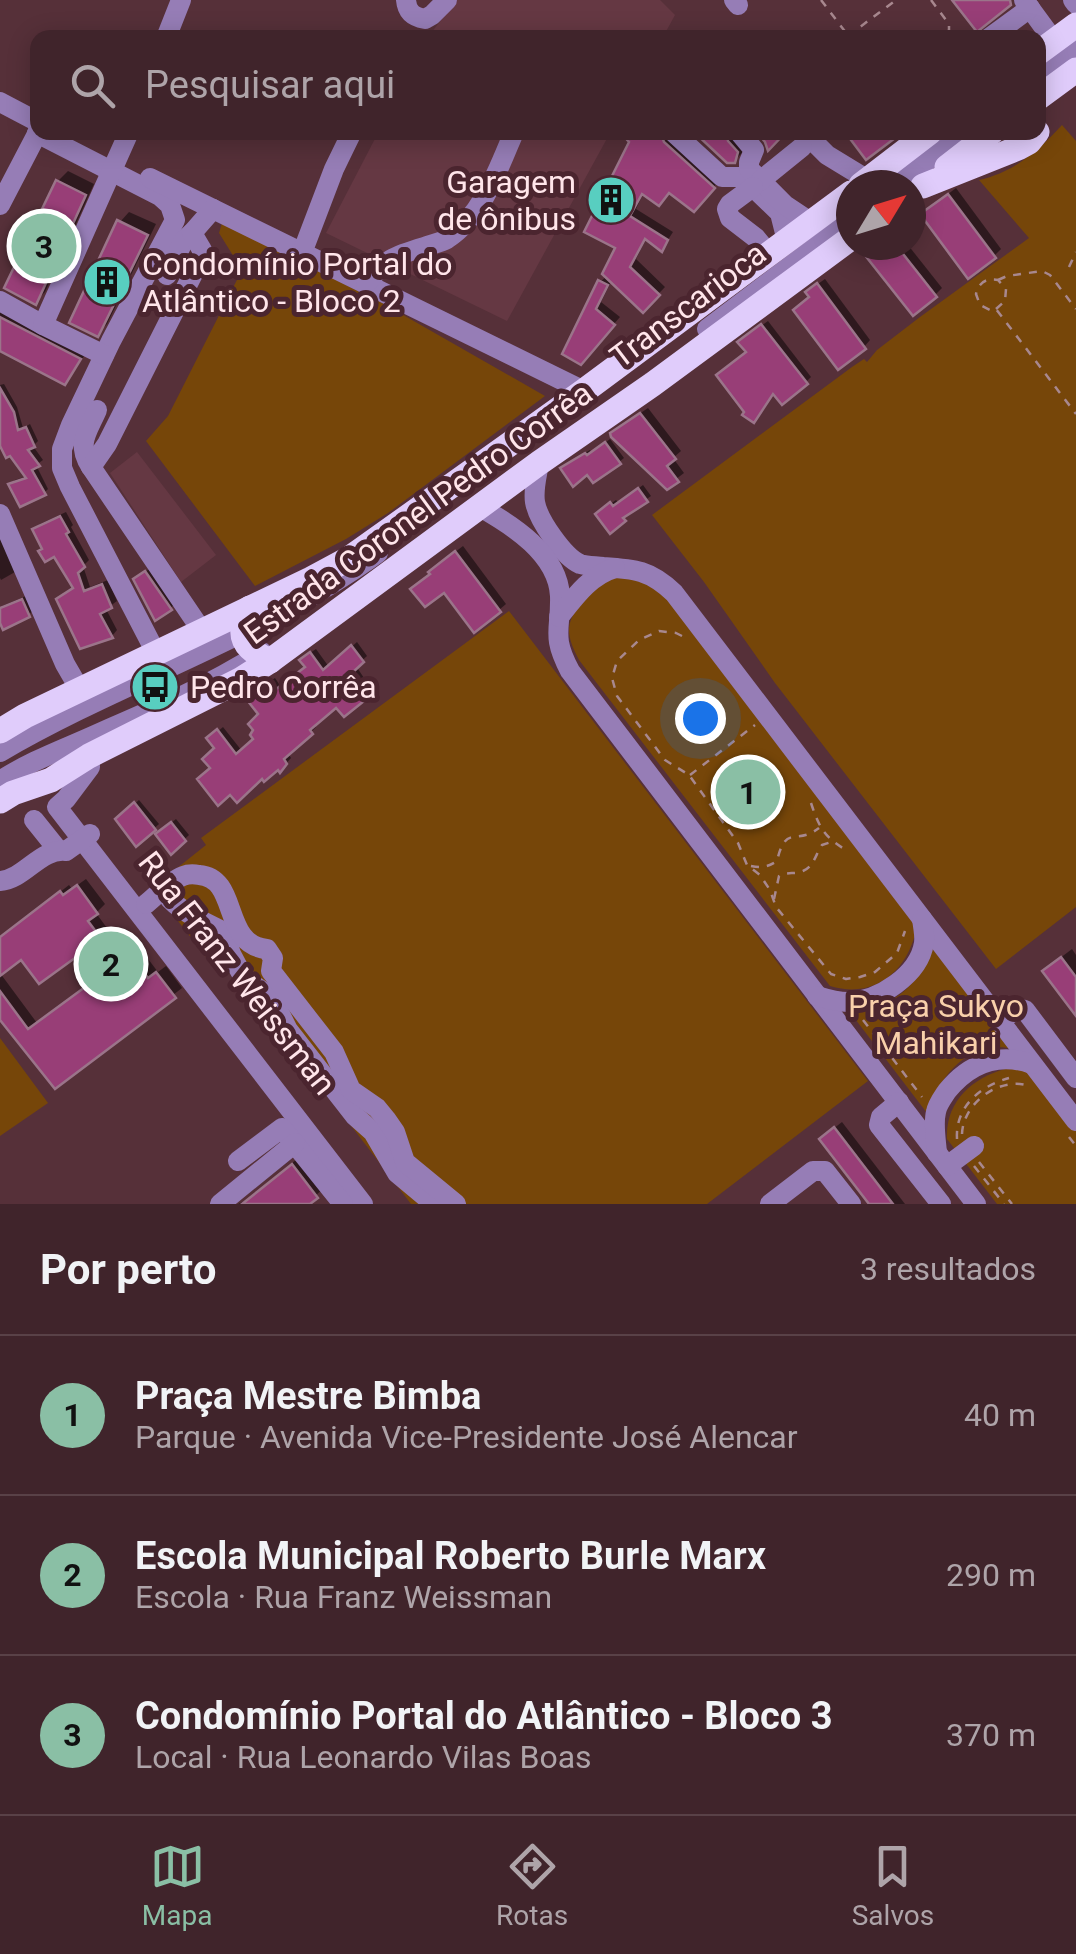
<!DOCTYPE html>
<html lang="pt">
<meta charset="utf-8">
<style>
:root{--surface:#40242b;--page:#472c33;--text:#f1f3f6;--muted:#aea4a9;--line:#594147;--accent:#8abfa5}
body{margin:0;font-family:Roboto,sans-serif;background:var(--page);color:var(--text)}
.compass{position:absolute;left:836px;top:170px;width:90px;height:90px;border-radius:50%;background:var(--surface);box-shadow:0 5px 25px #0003;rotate:52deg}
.you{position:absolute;left:700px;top:718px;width:35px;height:35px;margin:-25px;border:8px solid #fff;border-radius:50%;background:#1a73e8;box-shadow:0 0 0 15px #1a73e833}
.badge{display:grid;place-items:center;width:65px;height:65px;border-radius:50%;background:var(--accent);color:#111;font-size:32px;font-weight:700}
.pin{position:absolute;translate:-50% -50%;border:5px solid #fff;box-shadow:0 2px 10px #0006}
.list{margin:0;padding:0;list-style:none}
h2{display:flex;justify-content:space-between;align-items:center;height:130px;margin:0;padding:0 40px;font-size:42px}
h2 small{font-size:32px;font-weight:400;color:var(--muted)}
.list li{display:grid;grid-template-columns:65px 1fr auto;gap:30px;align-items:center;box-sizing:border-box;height:160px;padding:0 40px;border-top:2px solid var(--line)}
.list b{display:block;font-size:38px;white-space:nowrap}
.list p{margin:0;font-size:32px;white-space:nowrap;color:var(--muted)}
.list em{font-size:32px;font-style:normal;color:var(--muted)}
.icon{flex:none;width:55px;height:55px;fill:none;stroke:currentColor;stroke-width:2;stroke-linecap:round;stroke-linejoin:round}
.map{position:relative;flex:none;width:1076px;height:1204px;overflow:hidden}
.search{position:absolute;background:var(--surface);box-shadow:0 5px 25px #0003;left:30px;right:30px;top:30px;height:110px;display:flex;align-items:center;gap:25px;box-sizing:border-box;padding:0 35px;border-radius:20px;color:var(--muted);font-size:38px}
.sheet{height:610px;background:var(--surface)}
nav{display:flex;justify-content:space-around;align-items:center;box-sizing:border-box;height:140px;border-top:2px solid var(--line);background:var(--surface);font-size:28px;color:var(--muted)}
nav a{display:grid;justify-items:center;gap:5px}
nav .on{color:var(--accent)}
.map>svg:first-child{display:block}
</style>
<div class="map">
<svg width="1076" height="1204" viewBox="0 0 1076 1204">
<rect width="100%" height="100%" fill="#563039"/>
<g fill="#653843">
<polygon points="457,0 660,0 675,15 663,37 427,38"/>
<polygon points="378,133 610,133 507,321 326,233"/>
<polygon points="137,452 216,555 181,582 110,473"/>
</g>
<g fill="#764609">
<path d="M1062 125 1076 141V907L996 969 775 683 704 582 652 515 852 367 864 359 867 362 877 350 920 317 1029 238 979 180C1014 172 1038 151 1062 125Z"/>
<polygon points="222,223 384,304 545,396 388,513 346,539 255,586 146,441 168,416 242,270 219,233"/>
<path d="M622 575 658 586 917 925C910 969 876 1000 830 986L579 660C566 635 564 623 583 602 597 586 602 582 622 575Z"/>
<polygon points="509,611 868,1081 707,1204 411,1204 218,952 207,958 152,888 206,845 201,838"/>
<path d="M933 946 1013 1049C970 1039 939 1076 927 1113L849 1011C892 1011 920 984 933 946Z"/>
<polygon points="0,1038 48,1103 0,1136"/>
<path d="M1005 1069H1022L1033 1073 1076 1130V1204H997L947 1139C945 1102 972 1078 1005 1069Z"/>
</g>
<g fill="#0007" fill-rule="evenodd">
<polygon points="625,132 669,132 720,180 701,201 670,191 644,192 636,209 673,232 662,249 647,237 636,259 665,287 643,310 612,280 601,302 620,317 587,355 600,282 607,276 618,247 632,142"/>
<polygon points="698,132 735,132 744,144 742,153 734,161"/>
<polygon points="68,171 94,184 45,292 35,302 58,181"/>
<polygon points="956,188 1001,249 994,256 931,207"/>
<polygon points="129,212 156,224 107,324 97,334 120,222"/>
<polygon points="878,245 908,245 942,288 935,295"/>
<polygon points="825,279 870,340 864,347 812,296 815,286"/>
<polygon points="0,300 89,348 74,372 64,382 0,349"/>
<polygon points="768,321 811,377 806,382 749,352 746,337"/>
<polygon points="4,384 17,407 23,428 30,424 38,441 33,446 43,460 36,465 48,489 44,493 11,484 15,480 27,476 0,439 0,385"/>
<polygon points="648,408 681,451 673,458 684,473 667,486 620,427"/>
<polygon points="610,439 624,458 619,462 588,471 567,464 590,450 592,453"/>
<polygon points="643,485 651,496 627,513 628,515 611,530 602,510 616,500 619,503"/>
<polygon points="66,512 73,525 71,527 89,560 83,566 90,587 108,580 117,601 106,609 117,630 112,636 81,646 76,587 55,554 44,548 35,530 40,524"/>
<polygon points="0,537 15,572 1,580 0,578"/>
<polygon points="463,546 506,604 499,610 432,573 438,565"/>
<polygon points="153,566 177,601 170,609 136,579"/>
<polygon points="26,596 33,611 28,615 0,616 2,606"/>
<polygon points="357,642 367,656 356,666 372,690 367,695 336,704 314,724 316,727 311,732 288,753 291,758 281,769 213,768 217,748 210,738 223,727 242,751 256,739 261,714 252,692 275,678 281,687 307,667 307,655 316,649 329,667"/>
<polygon points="139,800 159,824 137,844 118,819"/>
<polygon points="176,819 189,835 172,851 162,830"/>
<path d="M86 879 105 904 96 913 115 939 126 930 158 972 166 966 182 988 56 1086 0 1015V939L69 885 72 889ZM79 952 98 978 37 1023 0 973 22 957Z"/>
<polygon points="1072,949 1076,955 1076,1012 1055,962"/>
<polygon points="842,1122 905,1204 872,1204 829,1132"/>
<polygon points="308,1150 332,1181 306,1204 238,1204 247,1200"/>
</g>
<g fill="#983e77" stroke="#9b748a" stroke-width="2.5">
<polygon points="952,0 1010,0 1011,5 977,32"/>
<polygon points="620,132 660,132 664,142 715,188 694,212 669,193 659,206 642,194 630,216 668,240 662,252 645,239 630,267 660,295 643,313 602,274 615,248 584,232 629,142"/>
<polygon points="694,132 726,132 728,141 738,152 735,163 727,163"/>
<polygon points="757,132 786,132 768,151 765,142"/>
<polygon points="845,132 903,132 866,160"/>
<polygon points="56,180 86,195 36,305 4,288"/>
<polygon points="948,194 996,258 968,279 920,214"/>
<polygon points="117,220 148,235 98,337 69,323"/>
<polygon points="876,245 896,245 937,297 913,316 864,254"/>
<polygon points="598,280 608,285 596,309 615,325 581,365 562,354"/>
<polygon points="817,283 866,349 838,370 793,310 809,297 805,292"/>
<polygon points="0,317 81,359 65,385 0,351"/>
<polygon points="761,324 808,384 782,405 773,394 754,423 742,415 744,412 716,375 746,352 737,342"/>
<polygon points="0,388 14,412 18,430 26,427 35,447 28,450 40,466 32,470 46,495 20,507 8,484 26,478 10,456 6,458 0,446"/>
<polygon points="640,413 676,459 667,466 679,482 667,490 611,437 610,433"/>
<polygon points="605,442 621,464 593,483 587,475 573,487 560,468 585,453 587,455"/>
<polygon points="638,488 648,502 623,518 626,521 610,534 595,514 610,502 613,506"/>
<polygon points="60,516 69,532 66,534 85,567 78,573 84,591 102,584 112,608 100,614 113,638 80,649 56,599 73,588 54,557 45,562 38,551 42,549 32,529"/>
<polygon points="455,551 501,612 474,633 444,593 425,607 410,589 430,574 428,572"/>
<polygon points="145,571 172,610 155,621 133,579"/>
<polygon points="22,599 30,617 3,630 0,623 0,608"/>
<polygon points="351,645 364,662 352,673 369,697 344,717 336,708 310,730 313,734 284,759 287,764 280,773 278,770 264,782 262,779 237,803 230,795 218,806 197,779 210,768 202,759 214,748 206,738 217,729 236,754 253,739 250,735 253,730 248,724 258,714 244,696 269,681 275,690 305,667 299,660 310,652 323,670"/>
<polygon points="134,802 156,830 136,847 115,819"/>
<polygon points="171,822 186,841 171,855 155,834"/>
<polygon points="77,885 98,914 88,921 106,945 117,936 148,978 156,972 176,998 55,1089 0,1020 0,991 28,1029 96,979 79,955 39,984 21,960 0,976 0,937 60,891 63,895"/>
<polygon points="1061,957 1076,977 1076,1016 1042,971"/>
<polygon points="834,1127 893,1204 869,1204 819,1139"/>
<polygon points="292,1164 318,1198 310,1204 242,1204"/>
</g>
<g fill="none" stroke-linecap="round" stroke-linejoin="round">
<g stroke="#a8888f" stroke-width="2.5" stroke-dasharray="8 8" stroke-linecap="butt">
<polyline points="821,0 850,38"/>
<polyline points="931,0 949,24 949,30 942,38"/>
<polyline points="848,36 896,0"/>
<polyline points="1069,267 1076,252"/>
<polyline points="998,280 1007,276 1042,271 1050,275 1076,309"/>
<path d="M996 309 1005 301 1006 289 998 280C986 278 979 282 976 294L980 305 990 310 996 309 1076 414"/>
<polyline points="682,636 676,633 659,631 639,640 617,661 612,678 617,696 665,760 689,775 738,843 747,865 760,875 770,890 776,907 831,974 846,979 860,977 875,972 897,953 905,931"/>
<polyline points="690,775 755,725"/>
<path d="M811 803C819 827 824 837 846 850"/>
<path d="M751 866C762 868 768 867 777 861 786 823 796 846 819 828"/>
<path d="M774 899 779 876C788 871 794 875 803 871 814 867 816 853 822 845L831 842"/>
<polyline points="863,1020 922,1097"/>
<path d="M962 1134C963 1104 997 1078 1026 1085"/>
<polyline points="1069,1137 1076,1146"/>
<path d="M957 1139C955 1107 980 1086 1009 1078"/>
<polyline points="979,1162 1012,1204"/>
<polyline points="974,1166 1004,1204"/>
</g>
<g stroke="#967db6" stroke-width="20">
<path d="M406 0C407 12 413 17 425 19L432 15 447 0"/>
<polyline points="734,0 738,5"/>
<polyline points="1024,0 1054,41"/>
<polyline points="1073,0 1076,4"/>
<polyline points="166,38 181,0"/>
<polyline points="989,38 1030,8"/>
<polyline points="1038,75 1076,47"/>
<polyline points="0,102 38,122"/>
<polyline points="673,132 722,177 739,177 753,187 780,213 787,241"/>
<polyline points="739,132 754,150 749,162 749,169 785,205 812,223"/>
<polyline points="804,132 827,155 868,180"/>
<polyline points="37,133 160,196 170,205 175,220 111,341 71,425 62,449 62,468 70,487 156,653"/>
<polyline points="150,178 584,391"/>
<polyline points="760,181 802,147"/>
<polyline points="896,185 964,132"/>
<polyline points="753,187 730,204 727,209 730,218 756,238 769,254"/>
<polyline points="0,205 38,132"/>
<polyline points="302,253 334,169 352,132"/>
<polyline points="167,275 184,240 192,233"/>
<path d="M366 284C386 259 393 256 424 247 432 244 440 243 447 239 482 216 498 170 514 132"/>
<polyline points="0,301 43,325"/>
<polyline points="707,329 851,220"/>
<polyline points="104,355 43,325 129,132"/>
<path d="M539 463C537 476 533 489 535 502 538 520 564 557 580 564 587 566 596 566 603 567 635 569 650 570 674 593L1076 1121"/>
<path d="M91 467C76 444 87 433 97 410"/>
<path d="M480 507C512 525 558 554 560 596 561 631 551 635 570 671L976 1204"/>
<polyline points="0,514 65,664 80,690"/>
<path d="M559 617C574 598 590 575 615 568"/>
<polyline points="202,631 91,467 107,444 202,256 202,250 192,233 213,209"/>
<path d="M0 752C123 680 263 637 378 553"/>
<polyline points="89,756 90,767 66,799 57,807 363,1204"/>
<path d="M0 781C30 761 64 749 97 734 153 710 211 685 262 652"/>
<polyline points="34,820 58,850"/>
<path d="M0 881C25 879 40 848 66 851L90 834"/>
<path d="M164 890C172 909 206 922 224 932L231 954 240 971 248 981 272 998 288 1030 355 1116 373 1132 397 1173 434 1204"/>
<path d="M146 904C157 895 170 881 183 876 188 874 194 874 199 875 240 878 221 945 267 949L273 958 271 971 334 1052 351 1090 377 1108 386 1119 395 1132 405 1162 456 1204"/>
<path d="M817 996C827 999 838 1002 848 1002 879 1001 919 975 924 943 925 936 923 926 922 919"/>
<polyline points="1000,1021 1018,1008 1025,1010 1076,1078"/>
<polyline points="899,1102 881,1117 879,1125 941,1204"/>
<path d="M937 1153C936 1140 933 1124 936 1112 937 1105 943 1097 947 1091 969 1064 998 1052 1032 1064"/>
<polyline points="238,1161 282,1128 343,1204"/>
<polyline points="947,1166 974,1146"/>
<polyline points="220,1204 295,1143"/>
<polyline points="770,1204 813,1171 825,1171 851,1204"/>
</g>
<g stroke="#e0ccfb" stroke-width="25">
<polyline points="1038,53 1076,25"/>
<polyline points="1038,98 1076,70"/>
<polyline points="947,167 992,132"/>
<polyline points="861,185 930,132"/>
<polyline points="923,186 1018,148 1029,142 1037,132"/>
<path d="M250 608C235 636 244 649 270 661"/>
<polyline points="0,731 25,716 311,579 350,558 584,391 851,193"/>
<polyline points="0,801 13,793 51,780 89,756 240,680 270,661 539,463 653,384 851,238"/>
</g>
</g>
<defs>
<g id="building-disc" transform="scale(2.5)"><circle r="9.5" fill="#58cec0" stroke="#4b252f"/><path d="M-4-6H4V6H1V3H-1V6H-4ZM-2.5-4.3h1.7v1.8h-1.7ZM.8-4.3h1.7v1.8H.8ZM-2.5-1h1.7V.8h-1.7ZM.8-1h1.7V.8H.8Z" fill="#111"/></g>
<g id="bus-disc" transform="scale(2.5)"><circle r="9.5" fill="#58cec0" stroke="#4b252f"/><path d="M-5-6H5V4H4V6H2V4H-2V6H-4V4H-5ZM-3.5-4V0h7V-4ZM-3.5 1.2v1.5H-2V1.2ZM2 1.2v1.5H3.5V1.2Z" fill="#111"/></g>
</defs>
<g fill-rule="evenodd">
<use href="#building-disc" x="611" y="200"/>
<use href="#building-disc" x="107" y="282"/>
<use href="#bus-disc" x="155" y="687"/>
</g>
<g text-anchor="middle" stroke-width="10" stroke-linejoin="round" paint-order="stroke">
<g font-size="32" fill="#ffe5ea" stroke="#4b252f" text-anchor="start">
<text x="576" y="193" text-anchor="end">Garagem<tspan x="576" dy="37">de ônibus</tspan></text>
<text x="142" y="275">Condomínio Portal do<tspan x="142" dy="37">Atlântico - Bloco 2</tspan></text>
<text x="190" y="698">Pedro Corrêa</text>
</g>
<g font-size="32" fill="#ffe5ea" stroke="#4b252f">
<text transform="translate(688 305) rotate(-37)" y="11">Transcarioca</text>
<text transform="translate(418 513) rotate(-36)" y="11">Estrada Coronel Pedro Corrêa</text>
<text transform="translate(237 973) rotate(52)" y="11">Rua Franz Weissman</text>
</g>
<g font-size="32" fill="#f9d0ab" stroke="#4b252f">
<text x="936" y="1017">Praça Sukyo<tspan x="936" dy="37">Mahikari</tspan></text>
</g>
</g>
</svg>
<svg class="compass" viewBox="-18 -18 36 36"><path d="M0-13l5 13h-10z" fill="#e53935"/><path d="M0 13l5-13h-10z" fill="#aea4a9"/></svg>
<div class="you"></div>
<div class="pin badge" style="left:748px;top:792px">1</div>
<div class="pin badge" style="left:111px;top:964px">2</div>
<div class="pin badge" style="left:44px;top:246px">3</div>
<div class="search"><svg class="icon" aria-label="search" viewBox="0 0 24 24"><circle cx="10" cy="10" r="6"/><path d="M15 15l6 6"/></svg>Pesquisar aqui</div>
</div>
<section class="sheet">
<h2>Por perto<small>3 resultados</small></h2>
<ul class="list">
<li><span class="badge">1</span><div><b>Praça Mestre Bimba</b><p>Parque · Avenida Vice-Presidente José Alencar</p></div><em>40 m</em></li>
<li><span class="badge">2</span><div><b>Escola Municipal Roberto Burle Marx</b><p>Escola · Rua Franz Weissman</p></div><em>290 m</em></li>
<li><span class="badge">3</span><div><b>Condomínio Portal do Atlântico - Bloco 3</b><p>Local · Rua Leonardo Vilas Boas</p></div><em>370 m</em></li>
</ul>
</section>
<nav>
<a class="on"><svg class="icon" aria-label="map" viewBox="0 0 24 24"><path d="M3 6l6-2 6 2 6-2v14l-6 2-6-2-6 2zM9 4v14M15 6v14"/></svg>Mapa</a>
<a><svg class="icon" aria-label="directions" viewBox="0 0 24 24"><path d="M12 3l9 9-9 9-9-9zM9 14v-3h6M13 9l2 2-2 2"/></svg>Rotas</a>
<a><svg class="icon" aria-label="saved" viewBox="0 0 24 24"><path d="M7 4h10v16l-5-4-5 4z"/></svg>Salvos</a>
</nav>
